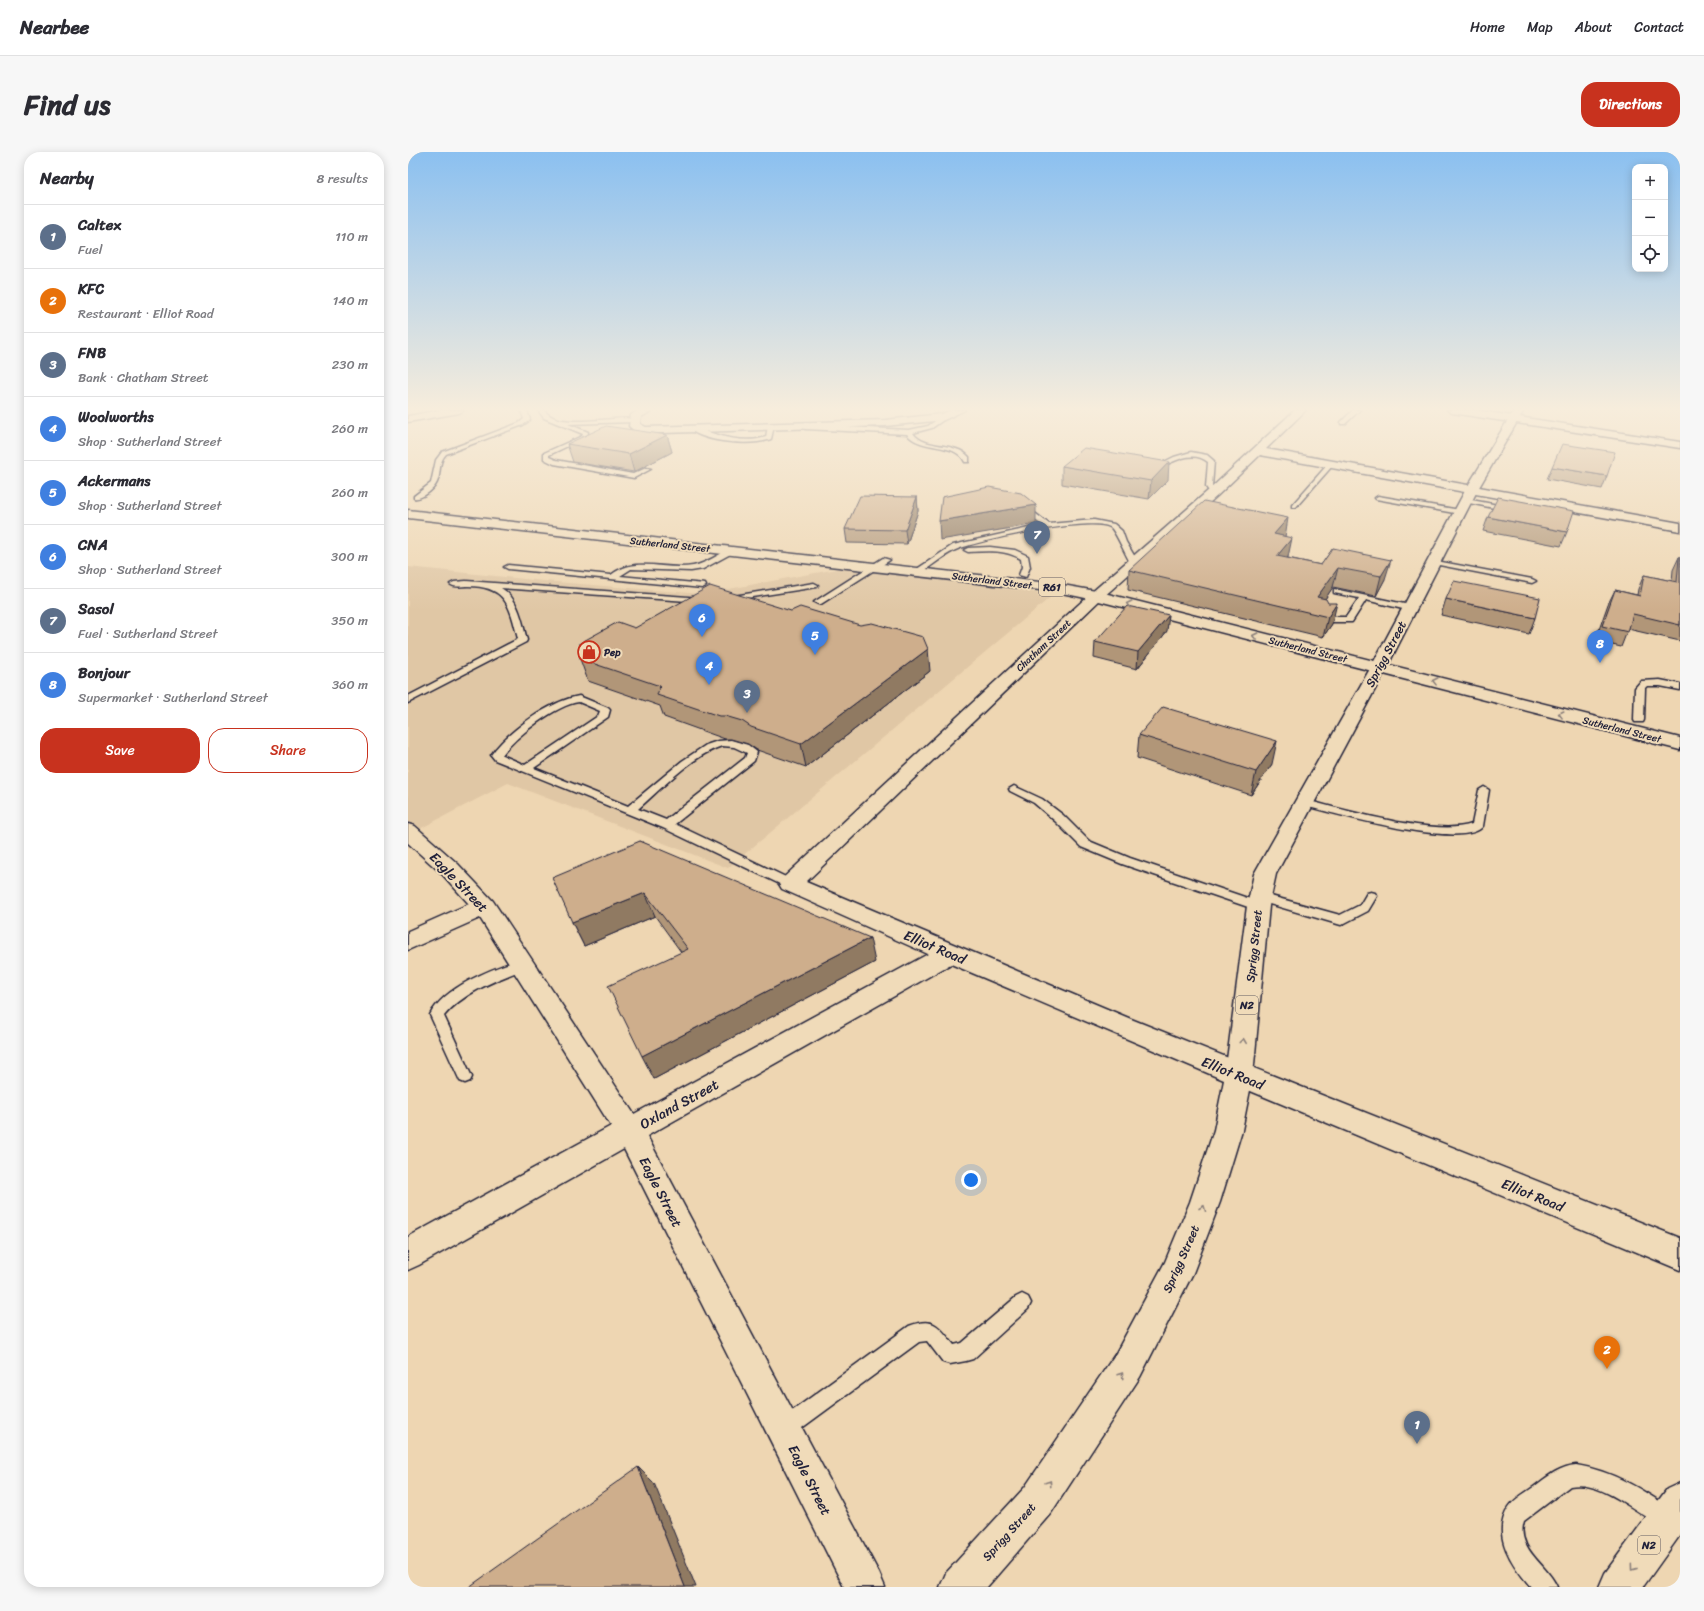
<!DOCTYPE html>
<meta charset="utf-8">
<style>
:root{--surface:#fff;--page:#f7f7f7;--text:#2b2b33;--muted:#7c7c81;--line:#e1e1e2;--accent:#c8321e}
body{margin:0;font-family:Sriracha,sans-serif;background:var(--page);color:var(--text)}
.controls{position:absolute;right:12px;top:12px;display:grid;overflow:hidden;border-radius:8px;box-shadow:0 2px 10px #0003}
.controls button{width:36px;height:36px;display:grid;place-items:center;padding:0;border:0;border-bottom:1px solid var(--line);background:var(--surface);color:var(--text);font:20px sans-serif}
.you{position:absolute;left:563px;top:1028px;width:14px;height:14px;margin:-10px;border:3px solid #fff;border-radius:50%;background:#1a73e8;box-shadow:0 0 0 6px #1a73e833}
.badge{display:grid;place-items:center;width:26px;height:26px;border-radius:50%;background:var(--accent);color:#fff;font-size:13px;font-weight:700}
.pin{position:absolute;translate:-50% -33px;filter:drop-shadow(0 1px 2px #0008)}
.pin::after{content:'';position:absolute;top:21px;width:14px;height:12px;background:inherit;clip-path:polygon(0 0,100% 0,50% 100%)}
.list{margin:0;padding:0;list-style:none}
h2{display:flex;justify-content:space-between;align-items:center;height:52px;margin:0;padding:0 16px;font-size:17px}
h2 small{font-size:13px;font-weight:400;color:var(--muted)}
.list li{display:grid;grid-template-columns:26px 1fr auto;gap:12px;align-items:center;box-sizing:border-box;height:64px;padding:0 16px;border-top:1px solid var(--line)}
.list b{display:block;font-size:15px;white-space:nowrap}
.list p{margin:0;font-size:13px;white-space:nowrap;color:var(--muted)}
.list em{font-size:13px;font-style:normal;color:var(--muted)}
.actions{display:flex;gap:8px;padding:12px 16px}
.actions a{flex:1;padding:9px 0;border:1px solid var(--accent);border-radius:16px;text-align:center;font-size:14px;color:var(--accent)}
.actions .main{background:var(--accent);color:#fff}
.icon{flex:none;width:22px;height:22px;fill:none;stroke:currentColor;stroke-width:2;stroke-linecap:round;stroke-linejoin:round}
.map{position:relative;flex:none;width:1272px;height:1435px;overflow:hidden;border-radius:16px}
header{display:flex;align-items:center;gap:24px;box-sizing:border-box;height:56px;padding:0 20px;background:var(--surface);border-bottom:1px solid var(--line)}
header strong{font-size:19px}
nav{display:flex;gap:22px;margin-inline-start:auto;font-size:14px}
.intro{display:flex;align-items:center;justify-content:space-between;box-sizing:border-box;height:96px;padding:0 24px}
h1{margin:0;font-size:28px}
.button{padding:10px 18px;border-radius:16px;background:var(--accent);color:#fff;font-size:14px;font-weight:700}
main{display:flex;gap:24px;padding:0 24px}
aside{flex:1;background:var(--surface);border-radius:16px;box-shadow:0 2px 10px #0003}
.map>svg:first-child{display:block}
</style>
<header>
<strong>Nearbee</strong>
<nav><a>Home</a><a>Map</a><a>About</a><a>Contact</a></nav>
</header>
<div class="intro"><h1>Find us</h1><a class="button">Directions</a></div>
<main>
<aside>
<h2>Nearby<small>8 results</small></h2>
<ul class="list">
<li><span class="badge" style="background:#5c6f8a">1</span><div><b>Caltex</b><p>Fuel</p></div><em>110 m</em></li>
<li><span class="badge" style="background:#e8710a">2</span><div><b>KFC</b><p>Restaurant · Elliot Road</p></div><em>140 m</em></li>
<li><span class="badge" style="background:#5c6f8a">3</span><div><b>FNB</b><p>Bank · Chatham Street</p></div><em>230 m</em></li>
<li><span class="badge" style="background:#3f7fe0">4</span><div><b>Woolworths</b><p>Shop · Sutherland Street</p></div><em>260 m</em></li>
<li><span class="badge" style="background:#3f7fe0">5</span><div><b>Ackermans</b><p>Shop · Sutherland Street</p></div><em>260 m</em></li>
<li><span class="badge" style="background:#3f7fe0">6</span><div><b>CNA</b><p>Shop · Sutherland Street</p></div><em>300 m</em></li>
<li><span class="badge" style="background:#5c6f8a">7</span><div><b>Sasol</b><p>Fuel · Sutherland Street</p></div><em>350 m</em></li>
<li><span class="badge" style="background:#3f7fe0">8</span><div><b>Bonjour</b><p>Supermarket · Sutherland Street</p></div><em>360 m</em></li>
</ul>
<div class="actions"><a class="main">Save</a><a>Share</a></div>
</aside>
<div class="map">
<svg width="1272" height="1435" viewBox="0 0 1272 1435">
<rect width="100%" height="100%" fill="#eed6b2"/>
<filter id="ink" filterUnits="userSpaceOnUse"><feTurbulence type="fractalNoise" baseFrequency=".025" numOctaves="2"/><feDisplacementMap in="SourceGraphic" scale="8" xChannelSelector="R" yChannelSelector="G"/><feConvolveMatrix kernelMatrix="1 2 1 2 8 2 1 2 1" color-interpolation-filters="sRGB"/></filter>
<g filter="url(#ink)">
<polygon fill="#e0c7a5" points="445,414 645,443 320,716 100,631 2,682 0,680 0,415 136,429 294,442"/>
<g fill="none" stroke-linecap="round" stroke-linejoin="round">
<g stroke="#22223b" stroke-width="3">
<g id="lane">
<path d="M113 258H119L122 268 115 273 38 302C26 315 39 329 17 343 13 345 10 347 6 346V344L23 331 28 308 34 300 111 271 116 267Z"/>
<path d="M130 258H136C151 279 204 263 228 267L226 270 160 272 180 280 179 285 141 303V305L148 308 225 322 238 316 243 317 226 326 146 312 136 307V301L174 284 175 282 136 266Z"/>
<polygon points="945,258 952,258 937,272 933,272 933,270"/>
<path d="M536 263 538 266 524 276 505 281C517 298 547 289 561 305V310H557C547 289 513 300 499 282L397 277 394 275 397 273 501 278 520 274Z"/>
<path d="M363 272 366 274 363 287C343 294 299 291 281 277L284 275C307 282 333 293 358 285L360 274Z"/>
<path d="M783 300 799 303 806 309 804 335 808 341 807 342H803L798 335 800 310C784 297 765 310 749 317L744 316 766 305Z"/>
<polygon points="921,311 926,312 888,355 884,355 884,353"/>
<polygon points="970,344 1052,358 1056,360 1052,362 968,347 967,346"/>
<polygon points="1058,347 1101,355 1105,357 1101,359 1056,350 1056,348"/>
<path d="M616 355 623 358 641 372 686 368 706 372 714 379 718 390 730 410 723 412C718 404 707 378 702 375 682 364 576 388 552 396 538 401 525 413 513 421L506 419 545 393 634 373 614 358V356Z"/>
<path d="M582 395 607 398 620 404 622 415 618 425 611 423 614 415 613 407C597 397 578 399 560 400L556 398 560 396Z"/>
<path d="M321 397 328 399 295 417 283 419 223 417 212 424 297 432 298 434 294 436 100 417 96 415 100 413 203 423C228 403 256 419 285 414 297 412 310 403 321 397Z"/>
<polygon points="475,406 482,408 413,452 410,452 406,450"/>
<polygon points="1023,408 1124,427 1128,429 1124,431 1026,412 1022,410"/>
<path d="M58 429 294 446 298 448 294 450 93 436C111 447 114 469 119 488L118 490 0 551V544L110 487C102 455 99 434 60 434 54 434 46 436 42 432L46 430Z"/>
<polygon points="406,431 410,433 409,435 319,449 315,447 319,445"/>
<polygon points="926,437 1006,454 1007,456 1003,459 958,448 944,470 915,470 915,466 918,465 938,465 951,446 926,441"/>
<polygon points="1252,528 1272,532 1272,538 1252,534 1239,534 1237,536 1236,568 1235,570 1227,570 1226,568 1227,536 1233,529"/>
<path d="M171 544 200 556 202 558 200 565 126 616 220 654 274 609 298 593 310 589 323 588 340 593 349 600 346 609 267 672 386 729 388 732 386 735H378L255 676 87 608 83 603C100 579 142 549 171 544ZM171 550 192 559 190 564 117 613 94 603C107 585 148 553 171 550ZM314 594 326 595 339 601 337 606 258 668 230 657C253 637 285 603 314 594Z"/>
<polygon points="606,634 634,647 655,663 681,689 722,706 854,751 856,754 854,757 846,757 714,712 673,695 647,669 626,651 602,639 601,637"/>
<path d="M1076 635 1081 638 1075 674C1059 699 924 661 897 654L891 651 897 648C935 657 1028 685 1064 672L1071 638Z"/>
<polygon points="963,740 967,741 969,744 960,759 933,773 848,748 846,745 848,742 852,741 932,763 952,753 959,741"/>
<path d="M114 807 119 808 121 812 119 816C89 828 57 839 36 864L64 925 62 929 57 931 52 929 22 863C36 835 85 816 114 807Z"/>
<path d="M614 1142 620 1145 623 1151 620 1157 565 1207 558 1209 542 1212 535 1210 519 1189 511 1190 383 1284 376 1287 369 1284 366 1277 369 1270 501 1174C527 1164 531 1175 546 1193L554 1191 608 1145Z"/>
<path d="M1168 1313C1205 1319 1235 1338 1265 1358L1268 1365 1265 1372 1258 1375C1230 1364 1195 1327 1162 1334L1116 1369C1107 1397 1140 1413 1149 1435H1123C1105 1414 1082 1383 1101 1355 1107 1346 1119 1340 1127 1334 1139 1325 1152 1314 1168 1313Z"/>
</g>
</g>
<g stroke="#22223b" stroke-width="3">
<g id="street">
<polygon points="32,258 56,258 51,261 0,270 0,264"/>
<path d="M231 258H246L233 265 232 272 238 275 477 268 534 262 543 258H557L536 268 477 274 254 281C243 281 228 283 221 274L223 263Z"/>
<polygon points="887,258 898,258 858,297 1272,371 1272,379 852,303 809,344 693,447 398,730 723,867 1272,1086 1272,1118 816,928 543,812 239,984 471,1421 477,1435 436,1435 216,997 11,1113 0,1118 0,1085 203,974 72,766 0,798 0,779 61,752 34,722 0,691 0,672 7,674 50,712 85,749 226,962 520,802 374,737 371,732 374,727 683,441 801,338"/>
<polygon points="1039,258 1066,258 1272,290 1272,296 1044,261"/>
</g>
</g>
<g stroke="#22223b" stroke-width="3">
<polygon id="primary" points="0,358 649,432 688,439 1272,586 1272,598 687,448 649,440 0,366"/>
</g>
<g stroke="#22223b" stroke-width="3">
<g id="highway">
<polygon points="1106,258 1116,258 1070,337 979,515 868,722 861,754 845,923 834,978 812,1050 785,1121 732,1225 643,1361 579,1435 532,1435 538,1421 617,1335 708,1201 757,1110 782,1050 806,978 817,923 839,754 846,722 963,515 1058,337"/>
<polygon points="1272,1331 1272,1383 1235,1435 1191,1435 1197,1421 1259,1337"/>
</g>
</g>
<use href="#lane" fill="#f0dbb9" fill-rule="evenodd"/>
<use href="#street" fill="#f0dbb9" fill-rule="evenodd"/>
<use href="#primary" fill="#f0dbb9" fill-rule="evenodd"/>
<use href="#highway" fill="#f0dbb9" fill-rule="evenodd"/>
</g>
<g fill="#b19678" stroke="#22223b">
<polygon points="259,283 264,300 226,320 165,310 159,292"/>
<polygon points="654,314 760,328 741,347 654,332"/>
<polygon points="1144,315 1199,324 1194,337 1139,327"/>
<polygon points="509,345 510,359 499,392 439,391 437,377"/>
<polygon points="1080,365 1159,380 1153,394 1075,379"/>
<polygon points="877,385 880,406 913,413 925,396 977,427 968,444 925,435 917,447 924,472 915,485 720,438 721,418"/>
<polygon points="1271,405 1272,405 1272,489 1220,477 1213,495 1187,489 1200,452 1207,438 1229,443 1230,437 1236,423 1264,429 1265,418"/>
<polygon points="1038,447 1127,466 1121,482 1033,463"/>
<polygon points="227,476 522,519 398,615 349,598 340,592 323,587 317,587 256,565 252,554 180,529 172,507"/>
<polygon points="759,479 729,517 686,506 687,490"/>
<polygon points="731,583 864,612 843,643 729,606"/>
<polygon points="232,689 467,810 246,927 273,800 247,764 176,794 164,770"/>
</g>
<g fill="#907a62" stroke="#22223b">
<polygon points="259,283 264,300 226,320 221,302"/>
<polygon points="761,310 760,328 741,347 743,329"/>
<polygon points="509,345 510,359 499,392 497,378"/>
<polygon points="628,353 628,372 532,388 531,369"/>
<polygon points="880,366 877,385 866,382"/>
<polygon points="884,386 880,405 866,423 869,404"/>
<polygon points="983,408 977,427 968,444 973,424"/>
<polygon points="930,416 925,435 907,462 909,445"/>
<polygon points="929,451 924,472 915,485 920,465"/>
<polygon points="761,463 759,479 729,517 730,500"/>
<polygon points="520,497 522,519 398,615 393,592"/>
<polygon points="869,589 864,612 843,643 848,620"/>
<polygon points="237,741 247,764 176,794 164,770"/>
<polygon points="462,786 467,810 246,927 234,904"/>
<polygon points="230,1315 246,1331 288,1435 277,1435"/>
</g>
<g fill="#ceae8c" stroke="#22223b">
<polygon points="198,274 259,283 221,302 159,292"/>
<polygon points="1154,292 1207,300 1199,324 1144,315"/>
<polygon points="676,296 761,310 743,329 654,314"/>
<polygon points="581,335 613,341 628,353 531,369 534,345"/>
<polygon points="452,344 509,345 497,378 437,377"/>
<polygon points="1090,345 1166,359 1159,380 1080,365"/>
<polygon points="796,349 880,366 866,382 884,386 869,404 913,413 925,396 983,408 973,424 930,416 909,445 918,447 920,451 929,451 920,465 721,418"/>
<polygon points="1271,405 1272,405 1272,473 1225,462 1220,480 1194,474 1207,438 1232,444 1236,423 1269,430"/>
<polygon points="1046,429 1132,446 1127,466 1038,447"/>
<polygon points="302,434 383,459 392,455 452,473 464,471 515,485 520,497 393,592 343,575 334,569 317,564 311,564 249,543 252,534 172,507 172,491 210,470 227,476"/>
<polygon points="719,454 761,463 730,500 687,490"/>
<polygon points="755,555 869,589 848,620 731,583"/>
<polygon points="232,689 462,786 234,904 200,834 280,797 237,741 164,770 144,726"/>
<polygon points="230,1315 277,1435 61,1435"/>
</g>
<defs><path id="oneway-chevron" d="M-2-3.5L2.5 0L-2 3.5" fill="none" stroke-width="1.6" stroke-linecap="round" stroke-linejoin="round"/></defs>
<g stroke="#897e7a">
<use href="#oneway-chevron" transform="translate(721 452) rotate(-166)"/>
<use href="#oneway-chevron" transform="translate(847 484) rotate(-166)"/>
<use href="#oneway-chevron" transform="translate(1027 529) rotate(-166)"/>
<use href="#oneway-chevron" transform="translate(1153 562) rotate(-166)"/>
<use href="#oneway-chevron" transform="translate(835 889) rotate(-83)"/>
<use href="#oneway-chevron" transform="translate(795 1056) rotate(-68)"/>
<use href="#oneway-chevron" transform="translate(713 1223) rotate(-56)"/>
<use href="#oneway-chevron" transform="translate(641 1331) rotate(-56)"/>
<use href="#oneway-chevron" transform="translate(1225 1416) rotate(126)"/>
</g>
</g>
<linearGradient id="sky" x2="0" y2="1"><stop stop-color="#8bc0f0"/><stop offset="0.56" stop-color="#f7eddc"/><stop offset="1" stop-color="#f7eddc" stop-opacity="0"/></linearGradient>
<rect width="1272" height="459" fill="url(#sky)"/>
<defs>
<g id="shop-ring" transform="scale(1.15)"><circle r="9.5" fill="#f0dbb9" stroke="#c8321e" stroke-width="1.5"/><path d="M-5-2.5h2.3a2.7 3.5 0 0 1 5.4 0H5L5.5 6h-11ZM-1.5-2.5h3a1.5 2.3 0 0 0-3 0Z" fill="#c8321e"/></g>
</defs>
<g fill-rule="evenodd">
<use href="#shop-ring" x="181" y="500"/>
</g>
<g text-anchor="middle" stroke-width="4" stroke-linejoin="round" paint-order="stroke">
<g font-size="10" fill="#22223b" stroke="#f0dbb9">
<text transform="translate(262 392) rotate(6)" y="4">Sutherland Street</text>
<text transform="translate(584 428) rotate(7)" y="4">Sutherland Street</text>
<text transform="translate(635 493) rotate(-43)" y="4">Chatham Street</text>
<text transform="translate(900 497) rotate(14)" y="4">Sutherland Street</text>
<text transform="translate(1214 577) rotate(14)" y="4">Sutherland Street</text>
</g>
<g font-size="10" font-weight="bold" fill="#22223b" stroke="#f0dbb9" text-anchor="start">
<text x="196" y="504">Pep</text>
</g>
<g fill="#f0dbb9" stroke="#605a61" stroke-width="1">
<rect x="631" y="426" width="26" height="18" rx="3"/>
<rect x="828" y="844" width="22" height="18" rx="3"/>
<rect x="1230" y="1384" width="22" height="18" rx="3"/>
</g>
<g font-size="11" font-weight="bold" fill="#22223b">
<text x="644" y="439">R61</text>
<text x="839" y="857">N2</text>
<text x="1241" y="1397">N2</text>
</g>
<g font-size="12" fill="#22223b" stroke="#f0dbb9">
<text transform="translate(978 502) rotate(-62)" y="4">Sprigg Street</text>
<text transform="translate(846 794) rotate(-84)" y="4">Sprigg Street</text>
<text transform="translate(773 1107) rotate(-66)" y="4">Sprigg Street</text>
<text transform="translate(601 1380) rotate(-48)" y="4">Sprigg Street</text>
</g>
<g font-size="14" fill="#22223b" stroke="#f0dbb9">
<text transform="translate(51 730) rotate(46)" y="5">Eagle Street</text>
<text transform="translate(527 795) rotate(23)" y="5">Elliot Road</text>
<text transform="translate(825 921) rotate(22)" y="5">Elliot Road</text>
<text transform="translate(271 952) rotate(-29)" y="5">Oxland Street</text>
<text transform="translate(253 1040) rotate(63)" y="5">Eagle Street</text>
<text transform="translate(1125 1043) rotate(22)" y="5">Elliot Road</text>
<text transform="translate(402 1328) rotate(63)" y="5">Eagle Street</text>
</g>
</g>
</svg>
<div class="controls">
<button>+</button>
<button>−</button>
<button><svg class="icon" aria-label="locate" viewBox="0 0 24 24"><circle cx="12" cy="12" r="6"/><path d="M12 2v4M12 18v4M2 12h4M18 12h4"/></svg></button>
</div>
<div class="you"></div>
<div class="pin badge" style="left:1009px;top:1292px;background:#5c6f8a">1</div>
<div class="pin badge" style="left:1199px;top:1217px;background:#e8710a">2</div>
<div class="pin badge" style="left:339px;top:561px;background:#5c6f8a">3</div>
<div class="pin badge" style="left:301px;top:533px;background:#3f7fe0">4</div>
<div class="pin badge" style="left:407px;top:503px;background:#3f7fe0">5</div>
<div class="pin badge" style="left:294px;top:485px;background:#3f7fe0">6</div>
<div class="pin badge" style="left:629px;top:402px;background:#5c6f8a">7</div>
<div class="pin badge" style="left:1192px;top:511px;background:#3f7fe0">8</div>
</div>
</main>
